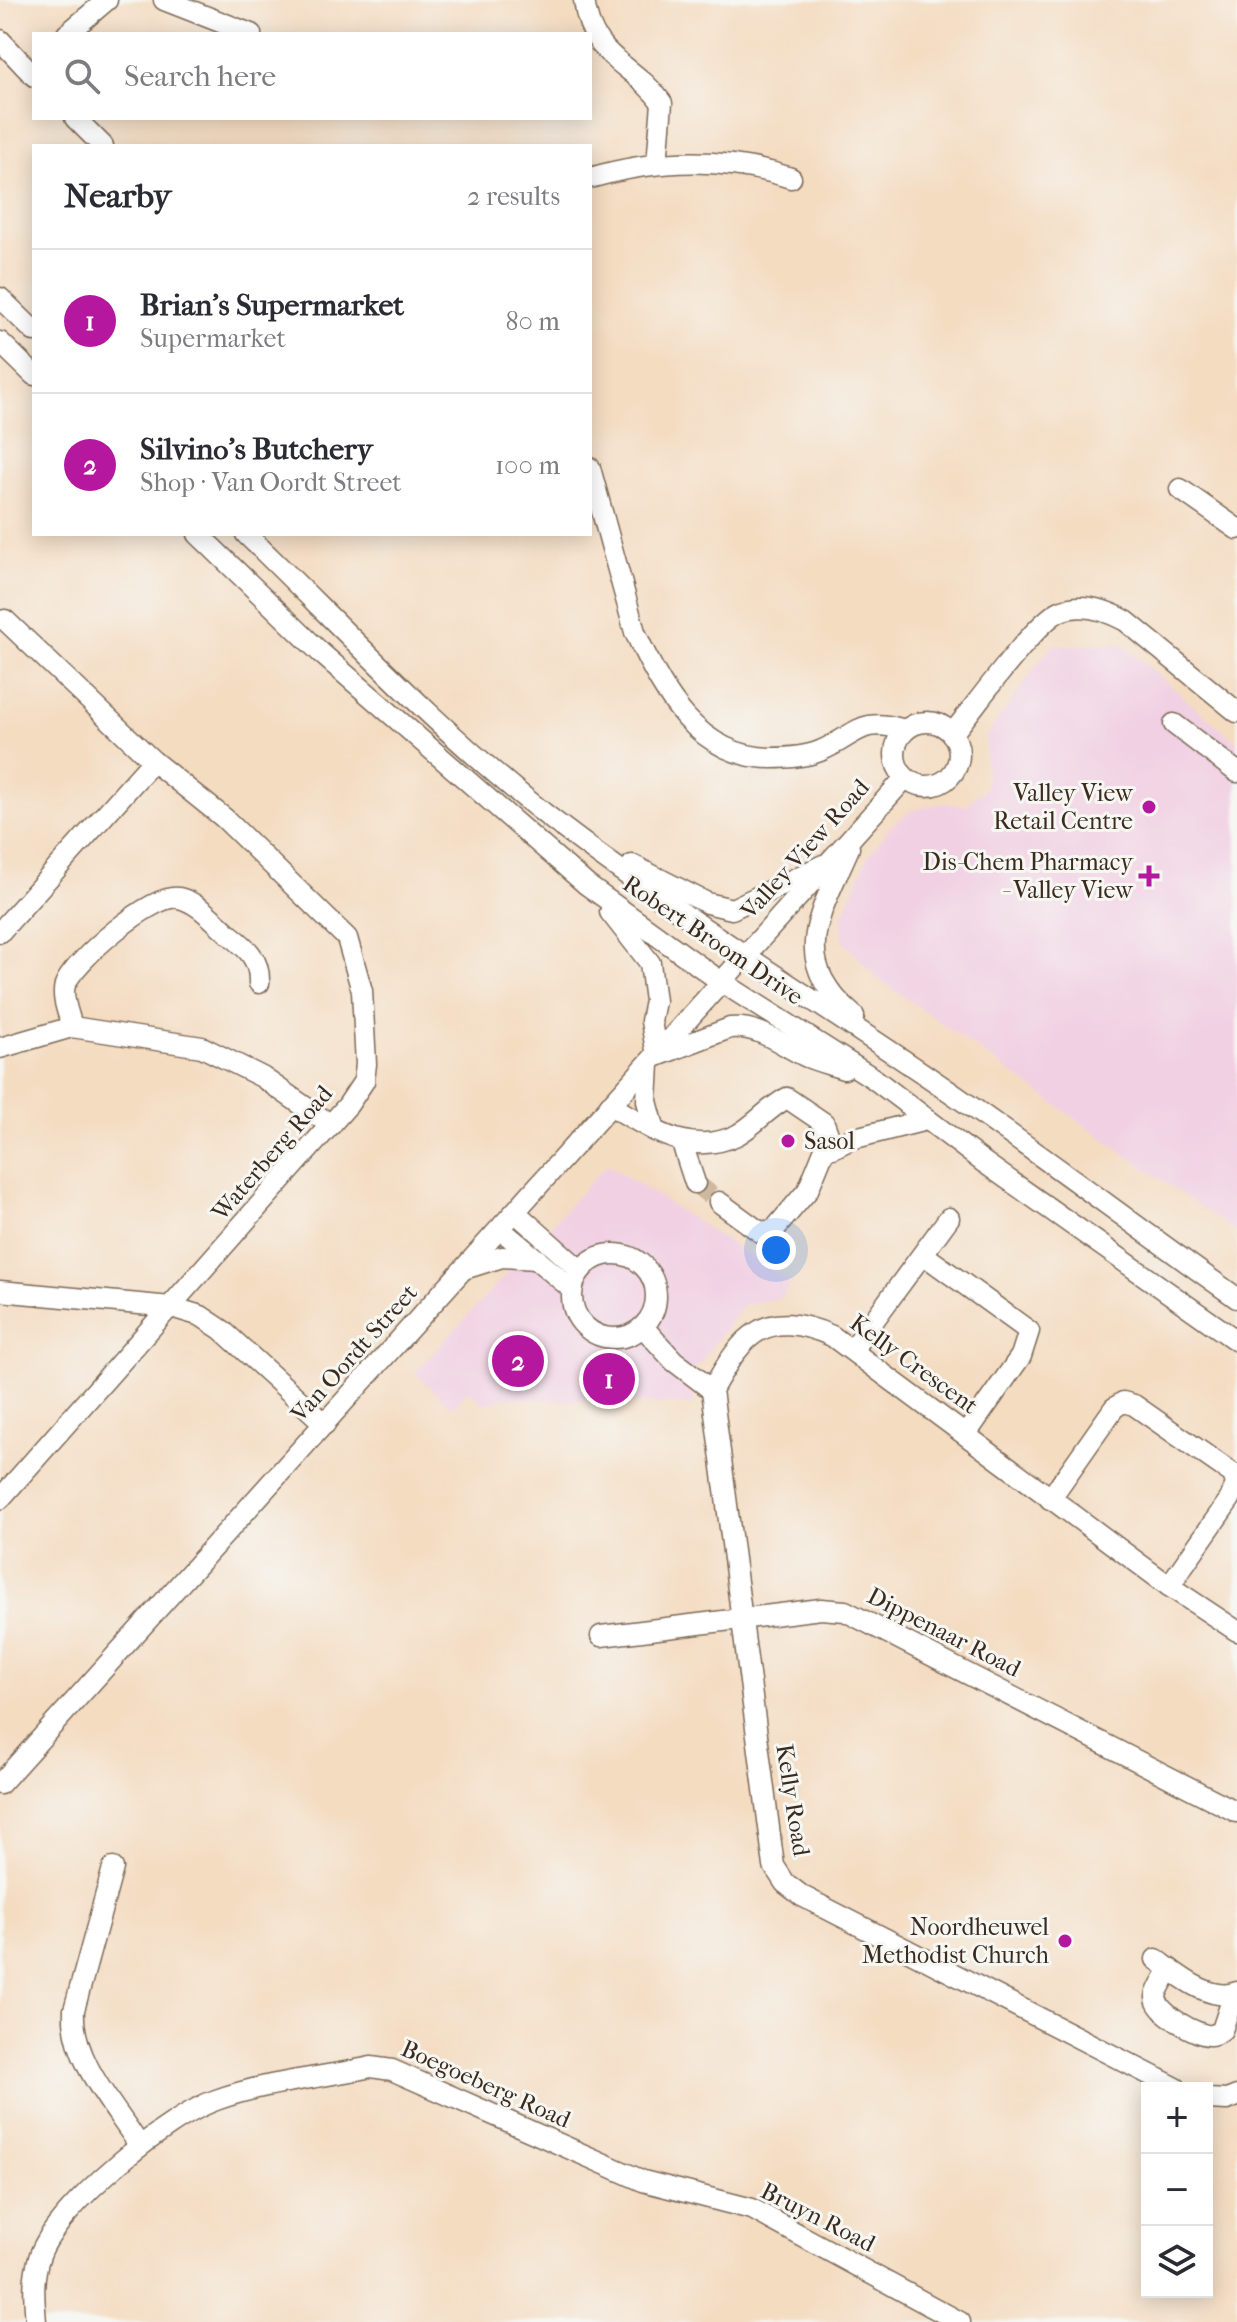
<!DOCTYPE html>
<meta charset="utf-8">
<style>
:root{--surface:#fff;--page:#f7f7f7;--text:#2b2b33;--muted:#7c7c81;--line:#e1e1e2;--accent:#b5179e}
body{margin:0;font-family:"IM FELL French Canon",serif;background:var(--page);color:var(--text)}
.controls{position:absolute;right:24px;bottom:24px;display:grid;overflow:hidden;border-radius:0px;box-shadow:0 4px 20px #0003}
.controls button{width:72px;height:72px;display:grid;place-items:center;padding:0;border:0;border-bottom:2px solid var(--line);background:var(--surface);color:var(--text);font:40px sans-serif}
.you{position:absolute;left:776px;top:1250px;width:28px;height:28px;margin:-20px;border:6px solid #fff;border-radius:50%;background:#1a73e8;box-shadow:0 0 0 12px #1a73e833}
.badge{display:grid;place-items:center;width:52px;height:52px;border-radius:50%;background:var(--accent);color:#fff;font-size:26px;font-weight:700}
.pin{position:absolute;translate:-50% -50%;border:4px solid #fff;box-shadow:0 2px 8px #0006}
.list{margin:0;padding:0;list-style:none}
h2{display:flex;justify-content:space-between;align-items:center;height:104px;margin:0;padding:0 32px;font-size:34px}
h2 small{font-size:26px;font-weight:400;color:var(--muted)}
.list li{display:grid;grid-template-columns:52px 1fr auto;gap:24px;align-items:center;box-sizing:border-box;height:144px;padding:0 32px;border-top:2px solid var(--line)}
.list b{display:block;font-size:30px;white-space:nowrap}
.list p{margin:0;font-size:26px;white-space:nowrap;color:var(--muted)}
.list em{font-size:26px;font-style:normal;color:var(--muted)}
.icon{flex:none;width:44px;height:44px;fill:none;stroke:currentColor;stroke-width:2;stroke-linecap:round;stroke-linejoin:round}
.map{position:relative;flex:none;width:1237px;height:2322px;overflow:hidden}
.search{position:absolute;background:var(--surface);box-shadow:0 4px 20px #0003;left:32px;top:32px;width:560px;height:88px;display:flex;align-items:center;gap:20px;box-sizing:border-box;padding:0 28px;border-radius:0px;color:var(--muted);font-size:30px}
.panel{position:absolute;background:var(--surface);box-shadow:0 4px 20px #0003;left:32px;top:144px;width:560px;height:392px;border-radius:0px}
.map>svg:first-child{display:block}
</style>
<div class="map">
<svg width="1237" height="2322" viewBox="0 0 1237 2322">
<rect width="100%" height="100%" fill="#f6f6f2"/>
<filter id="ink" filterUnits="userSpaceOnUse"><feTurbulence type="fractalNoise" baseFrequency=".0125" numOctaves="2"/><feDisplacementMap in="SourceGraphic" scale="16" xChannelSelector="R" yChannelSelector="G"/><feConvolveMatrix kernelMatrix="1 2 1 2 8 2 1 2 1" color-interpolation-filters="sRGB"/></filter>
<filter id="wash" filterUnits="userSpaceOnUse"><feTurbulence type="fractalNoise" baseFrequency=".006" numOctaves="4" result="noise"/><feDisplacementMap in="SourceGraphic" scale="32" xChannelSelector="R" yChannelSelector="G"/><feGaussianBlur stdDeviation="1.8" result="paint"/><feColorMatrix in="noise" values="0 0 0 0 0 0 0 0 0 0 0 0 0 0 0 0 0 1.4 0 .05"/><feComposite in="paint" operator="in"/></filter>
<g filter="url(#wash)">
<rect width="100%" height="100%" fill="#f4dcc1"/>
<g fill="#f1d0e3">
<polygon points="1122,644 1237,743 1237,1233 876,977 843,941 842,916 868,856 891,826 910,811 943,803 966,806 986,787 985,738 1052,645"/>
<polygon points="607,1164 792,1283 780,1298 743,1305 686,1382 694,1394 694,1405 499,1398 495,1402 483,1403 469,1390 453,1408 415,1373"/>
</g>
</g>
<g filter="url(#ink)">
<g fill="none" stroke-linecap="round" stroke-linejoin="round">
<polyline stroke="#cfb8a0" stroke-width="20" stroke-dasharray="20 10" stroke-linecap="butt" points="695,1183 719,1202"/>
<g stroke="#7c6857" stroke-width="23">
<g id="minor">
<polyline points="164,0 251,34"/>
<path d="M584 0C591 60 633 62 662 103L657 164"/>
<polyline points="67,34 107,0"/>
<polyline points="0,40 34,76"/>
<polyline points="75,118 103,146"/>
<path d="M590 178C658 158 724 156 791 178"/>
<polyline points="0,298 34,331"/>
<polyline points="0,342 34,375"/>
<path d="M590 468 635 632C662 692 698 757 771 758 787 758 805 757 820 751 858 735 859 716 905 730"/>
<polyline points="1180,489 1237,529"/>
<polyline points="198,534 321,653 587,885 720,981 873,1078 982,1161 1237,1341"/>
<path d="M246 534C344 629 438 730 545 814 666 908 797 988 924 1074 1030 1146 1132 1224 1237 1298"/>
<circle cx="927" cy="754" r="32"/>
<polyline points="1174,724 1237,772"/>
<path d="M952 734C974 708 1034 623 1060 611 1082 602 1106 610 1126 621L1237 712"/>
<path d="M849 848C820 915 787 960 854 1016"/>
<polyline points="632,865 707,903 732,909 823,865"/>
<path d="M610 912 650 963 655 1001 651 1021 657 1056 730 1028C760 1025 781 1045 807 1057 819 1062 832 1065 844 1069"/>
<polyline points="0,932 153,761"/>
<path d="M72 1027C69 1014 61 998 65 985 73 962 153 892 179 898 198 902 215 922 229 934 247 948 260 959 259 983"/>
<polyline points="0,1048 72,1027 202,1047 262,1077 331,1125"/>
<polyline points="649,1064 647,1101 655,1131"/>
<path d="M610 1105C650 1128 689 1158 737 1135 755 1125 768 1108 787 1098L824 1123 833 1148 851 1139 926 1120"/>
<polyline points="682,1143 695,1183"/>
<polyline points="719,1202 760,1232 774,1230 808,1190 828,1141"/>
<polyline points="515,1212 580,1270"/>
<polyline points="500,1229 572,1289"/>
<circle cx="614" cy="1296" r="42"/>
<polyline points="924,1255 1029,1331 1021,1356 966,1434"/>
<polyline points="467,1268 502,1257 537,1259"/>
<polyline points="0,1291 171,1307 201,1316 222,1330 325,1424"/>
<polyline points="643,1327 674,1361 712,1390"/>
<polyline points="852,1350 949,1218"/>
<polyline points="0,1499 348,1105 364,1081 366,1064 362,991 347,938 224,818 153,761 5,620"/>
<polyline points="1050,1499 1114,1408 1123,1402 1134,1405 1233,1474 1236,1484 1230,1499 1169,1586"/>
<polyline points="601,1636 821,1609 845,1611 1237,1812"/>
<polyline points="0,1784 905,778"/>
<path d="M113 1868 74 2010C71 2060 114 2105 139 2145"/>
<path d="M1156 1959C1177 1974 1210 2003 1237 1992"/>
<path d="M1170 1969C1166 1977 1157 1988 1156 1997 1155 2012 1199 2037 1211 2035 1214 2035 1219 2032 1222 2030L1234 1994"/>
<path d="M1176 2088 802 1896 785 1883 774 1866 712 1390C743 1334 765 1307 832 1336L1169 1586 1237 1631"/>
<polyline points="1207,2099 1227,2100 1237,2096"/>
<path d="M36 2322C34 2299 32 2277 40 2255 57 2207 167 2117 216 2100 265 2082 320 2078 371 2067L392 2070 643 2181 752 2209 960 2322"/>
</g>
</g>
<use href="#minor" stroke="#fff" stroke-width="20"/>
</g>
</g>
<g fill="#b5179e" stroke="#f6f6f2" stroke-width="3">
<circle cx="1149" cy="807" r="8"/>
<path d="M1145 864h8v8h8v8h-8v8h-8v-8h-8v-8h8z"/>
<circle cx="788" cy="1141" r="8"/>
<circle cx="1065" cy="1941" r="8"/>
</g>
<g text-anchor="middle" stroke-width="6" stroke-linejoin="round" paint-order="stroke">
<g font-size="24" fill="#3b2a1e" stroke="#f6f6f2" text-anchor="end">
<text x="1133" y="801">Valley View<tspan x="1133" dy="28">Retail Centre</tspan></text>
<text x="1133" y="870">Dis-Chem Pharmacy<tspan x="1133" dy="28">- Valley View</tspan></text>
<text x="804" y="1149" text-anchor="start">Sasol</text>
<text x="1049" y="1935">Noordheuwel<tspan x="1049" dy="28">Methodist Church</tspan></text>
</g>
<g font-size="24" fill="#3b2a1e" stroke="#f6f6f2">
<text transform="translate(805 849) rotate(-48)" y="8">Valley View Road</text>
<text transform="translate(713 940) rotate(34)" y="8">Robert Broom Drive</text>
<text transform="translate(272 1153) rotate(-49)" y="8">Waterberg Road</text>
<text transform="translate(354 1353) rotate(-48)" y="8">Van Oordt Street</text>
<text transform="translate(914 1364) rotate(36)" y="8">Kelly Crescent</text>
<text transform="translate(944 1632) rotate(27)" y="8">Dippenaar Road</text>
<text transform="translate(793 1800) rotate(81)" y="8">Kelly Road</text>
<text transform="translate(486 2084) rotate(24)" y="8">Boegoeberg Road</text>
<text transform="translate(818 2217) rotate(27)" y="8">Bruyn Road</text>
</g>
</g>
</svg>
<div class="controls">
<button>+</button>
<button>−</button>
<button><svg class="icon" aria-label="layers" viewBox="0 0 24 24"><path d="M12 4l9 5-9 5-9-5zM3 14l9 5 9-5"/></svg></button>
</div>
<div class="you"></div>
<div class="pin badge" style="left:609px;top:1379px">1</div>
<div class="pin badge" style="left:518px;top:1361px">2</div>
<div class="search"><svg class="icon" aria-label="search" viewBox="0 0 24 24"><circle cx="10" cy="10" r="6"/><path d="M15 15l6 6"/></svg>Search here</div>
<section class="panel">
<h2>Nearby<small>2 results</small></h2>
<ul class="list">
<li><span class="badge">1</span><div><b>Brian's Supermarket</b><p>Supermarket</p></div><em>80 m</em></li>
<li><span class="badge">2</span><div><b>Silvino's Butchery</b><p>Shop · Van Oordt Street</p></div><em>100 m</em></li>
</ul>
</section>
</div>
